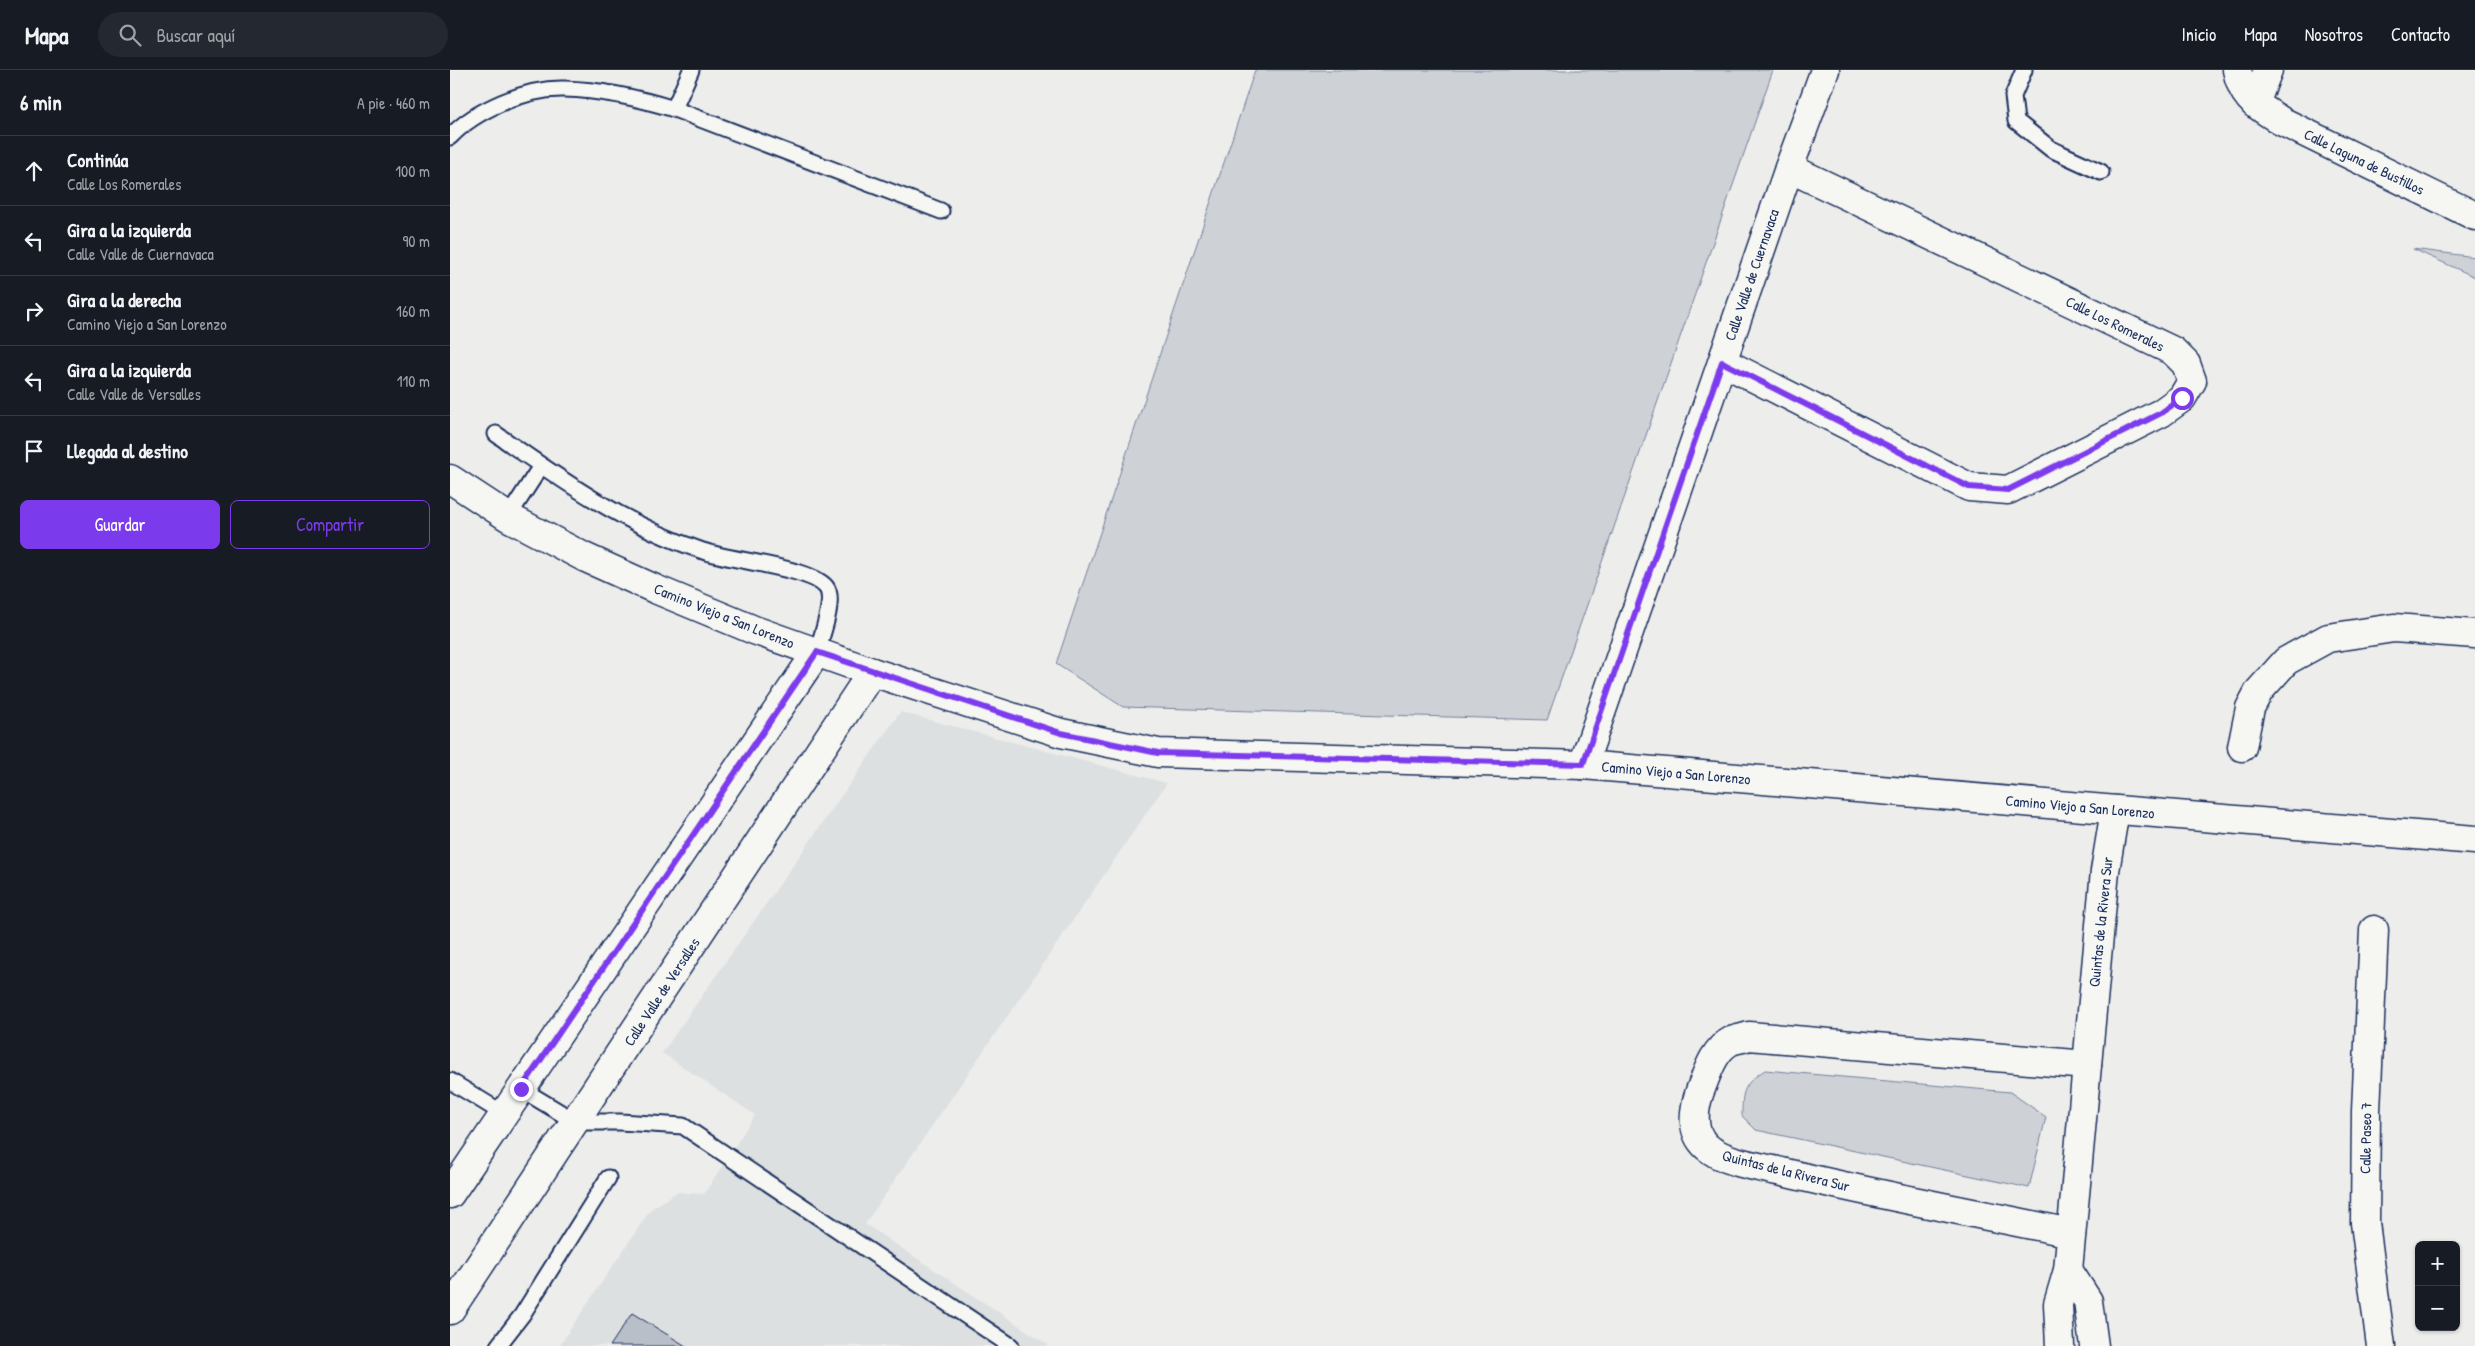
<!DOCTYPE html>
<html lang="es">
<meta charset="utf-8">
<style>
:root{--surface:#171b24;--page:#242831;--text:#f1f3f6;--muted:#9ea1a6;--line:#363941;--accent:#7c3aed}
body{margin:0;font-family:"Patrick Hand",sans-serif;background:var(--page);color:var(--text)}
.controls{position:absolute;right:15px;bottom:15px;display:grid;overflow:hidden;border-radius:8px;box-shadow:0 1px 4px #0004}
.controls button{width:45px;height:45px;display:grid;place-items:center;padding:0;border:0;border-bottom:1px solid var(--line);background:var(--surface);color:var(--text);font:25px sans-serif}
.stop{position:absolute;width:15px;height:15px;margin:-11px;border:4px solid #7c3aed;border-radius:50%;background:#fff}
.stop.end{background:#7c3aed;border-color:#fff;box-shadow:0 1px 5px #0008}
.list{margin:0;padding:0;list-style:none}
h2{display:flex;justify-content:space-between;align-items:center;height:65px;margin:0;padding:0 20px;font-size:21px}
h2 small{font-size:16px;font-weight:400;color:var(--muted)}
.list li{display:grid;grid-template-columns:32px 1fr auto;gap:15px;align-items:center;box-sizing:border-box;height:70px;padding:0 20px;border-top:1px solid var(--line)}
.list b{display:block;font-size:19px;white-space:nowrap}
.list p{margin:0;font-size:16px;white-space:nowrap;color:var(--muted)}
.list em{font-size:16px;font-style:normal;color:var(--muted)}
.actions{display:flex;gap:10px;padding:15px 20px}
.actions a{flex:1;padding:11px 0;border:1px solid var(--accent);border-radius:8px;text-align:center;font-size:18px;color:var(--accent)}
.actions .main{background:var(--accent);color:#fff}
.icon{flex:none;width:28px;height:28px;fill:none;stroke:currentColor;stroke-width:2;stroke-linecap:round;stroke-linejoin:round}
.map{position:relative;flex:none;width:2025px;height:1276px;overflow:hidden}
header{display:flex;align-items:center;gap:30px;box-sizing:border-box;height:70px;padding:0 25px;background:var(--surface);border-bottom:1px solid var(--line)}
header strong{font-size:24px}
nav{display:flex;gap:28px;margin-inline-start:auto;font-size:18px}
.search{width:350px;height:45px;background:var(--page);display:flex;align-items:center;gap:12px;box-sizing:border-box;padding:0 18px;border-radius:28px;color:var(--muted);font-size:19px}
main{display:flex}
aside{flex:1;background:var(--surface)}
.map>svg:first-child{display:block}
</style>
<header>
<strong>Mapa</strong>
<div class="search"><svg class="icon" aria-label="search" viewBox="0 0 24 24"><circle cx="10" cy="10" r="6"/><path d="M15 15l6 6"/></svg>Buscar aquí</div>
<nav><a>Inicio</a><a>Mapa</a><a>Nosotros</a><a>Contacto</a></nav>
</header>
<main>
<aside>
<h2>6 min<small>A pie · 460 m</small></h2>
<ul class="list">
<li><svg class="icon" aria-label="ahead" viewBox="0 0 24 24"><path d="M12 20V5M6 11l6-6 6 6"/></svg><div><b>Continúa</b><p>Calle Los Romerales</p></div><em>100 m</em></li>
<li><svg class="icon" aria-label="left" viewBox="0 0 24 24"><path d="M17 20v-9H6M10 6l-5 5 5 5"/></svg><div><b>Gira a la izquierda</b><p>Calle Valle de Cuernavaca</p></div><em>90 m</em></li>
<li><svg class="icon" aria-label="right" viewBox="0 0 24 24"><path d="M7 20v-9h11M14 6l5 5-5 5"/></svg><div><b>Gira a la derecha</b><p>Camino Viejo a San Lorenzo</p></div><em>160 m</em></li>
<li><svg class="icon" aria-label="left" viewBox="0 0 24 24"><path d="M17 20v-9H6M10 6l-5 5 5 5"/></svg><div><b>Gira a la izquierda</b><p>Calle Valle de Versalles</p></div><em>110 m</em></li>
<li><svg class="icon" aria-label="arrive" viewBox="0 0 24 24"><path d="M6 21V4h12l-3 4 3 4H6"/></svg><div><b>Llegada al destino</b></div></li>
</ul>
<div class="actions"><a class="main">Guardar</a><a>Compartir</a></div>
</aside>
<div class="map">
<svg width="2025" height="1276" viewBox="0 0 2025 1276">
<rect width="100%" height="100%" fill="#edeeec"/>
<filter id="ink" filterUnits="userSpaceOnUse"><feTurbulence type="fractalNoise" baseFrequency=".02" numOctaves="2"/><feDisplacementMap in="SourceGraphic" scale="10" xChannelSelector="R" yChannelSelector="G"/><feConvolveMatrix kernelMatrix="1 2 1 2 8 2 1 2 1" color-interpolation-filters="sRGB"/></filter>
<g filter="url(#ink)">
<polygon fill="#dde0e1" points="450,642 717,713 415,1154 600,1276 109,1276 201,1139 227,1122 254,1124 305,1045 212,983"/>
<g fill="#ced2d7" stroke="#74809a">
<polygon points="805,0 1323,0 1097,650 673,637 606,594"/>
<polygon points="1963,179 2025,187 2025,207"/>
<path d="M1315 1000 1560 1022 1596 1047 1579 1118 1306 1060 1292 1046C1292 1021 1293 1014 1315 1000Z"/>
</g>
<polygon fill="#b9bfc8" stroke="#1b2f5e" points="182,1243 236,1276 160,1276"/>
<g fill="none" stroke-linecap="round" stroke-linejoin="round">
<g stroke="#1b2f5e" stroke-width="19">
<g id="lane">
<polyline points="1574,0 1563,26 1566,51 1601,79 1651,102"/>
<polyline points="224,39 241,0"/>
<path d="M0 67C25 40 76 18 114 19 151 20 189 28 224 39L491 141"/>
<path d="M46 364C111 410 177 456 253 481 281 491 359 497 376 517 386 529 371 567 367 582"/>
<polyline points="58,447 91,396"/>
<polyline points="0,1011 54,1044"/>
<polyline points="71,1019 126,1052 170,1052 233,1056 561,1276"/>
<polyline points="48,1276 72,1245 158,1108"/>
</g>
</g>
<g stroke="#1b2f5e" stroke-width="31">
<g id="street">
<path d="M1787 0C1793 30 1807 35 1831 51L2025 146"/>
<polyline points="1805,34 1818,0"/>
<polyline points="1273,292 1519,417 1558,420 1711,343 1732,328 1742,311 1736,294 1723,281 1339,98"/>
<polyline points="1792,677 1800,638 1809,621 1836,591 1878,568 1944,558 2025,564"/>
<polyline points="1133,695 1339,98 1375,0"/>
<polyline points="1924,860 1916,1041 1915,1153 1931,1276"/>
<path d="M1621 1163C1525 1143 1428 1125 1332 1102 1311 1097 1273 1092 1257 1077 1241 1063 1243 1041 1250 1021 1257 1004 1263 980 1281 971 1287 969 1294 968 1299 966L1637 995"/>
<polyline points="1618,1200 1638,1231 1644,1276"/>
<polyline points="1610,1276 1608,1234 1618,1200 1655,801 1665,740"/>
</g>
</g>
<g stroke="#1b2f5e" stroke-width="31">
<g id="secondary">
<polyline points="0,409 58,447 134,487 205,519 304,560 422,602 611,663 708,683 1133,695 2025,770"/>
<polyline points="0,1124 367,582"/>
<polyline points="0,1240 422,602"/>
</g>
</g>
<use href="#lane" stroke="#f6f6f2" stroke-width="15"/>
<use href="#street" stroke="#f6f6f2" stroke-width="28"/>
<use href="#secondary" stroke="#f6f6f2" stroke-width="28"/>
</g>
</g>
<g fill="none" stroke-linecap="round" stroke-linejoin="round" filter="url(#ink)">
<polyline stroke="#7c3aed" stroke-width="6" points="71,1019 367,582 611,663 708,683 1133,694 1272,292 1519,417 1558,420 1711,343 1732,328"/>
</g>
<g text-anchor="middle" stroke-width="4" stroke-linejoin="round" paint-order="stroke">
<g font-size="15" fill="#1b2f5e" stroke="#f6f6f2">
<text transform="translate(1914 92) rotate(26)" y="5">Calle Laguna de Bustillos</text>
<text transform="translate(1302 205) rotate(-71)" y="5">Calle Valle de Cuernavaca</text>
<text transform="translate(1665 254) rotate(26)" y="5">Calle Los Romerales</text>
<text transform="translate(274 546) rotate(22)" y="5">Camino Viejo a San Lorenzo</text>
<text transform="translate(1226 703) rotate(5)" y="5">Camino Viejo a San Lorenzo</text>
<text transform="translate(1630 737) rotate(5)" y="5">Camino Viejo a San Lorenzo</text>
<text transform="translate(1651 852) rotate(-84)" y="5">Quintas de la Rivera Sur</text>
<text transform="translate(212 922) rotate(-57)" y="5">Calle Valle de Versalles</text>
<text transform="translate(1916 1068) rotate(-89)" y="5">Calle Paseo 7</text>
<text transform="translate(1336 1101) rotate(14)" y="5">Quintas de la Rivera Sur</text>
</g>
</g>
</svg>
<div class="controls">
<button>+</button>
<button>−</button>
</div>
<div class="stop" style="left:1732px;top:328px"></div>
<div class="stop end" style="left:71px;top:1019px"></div>
</div>
</main>
